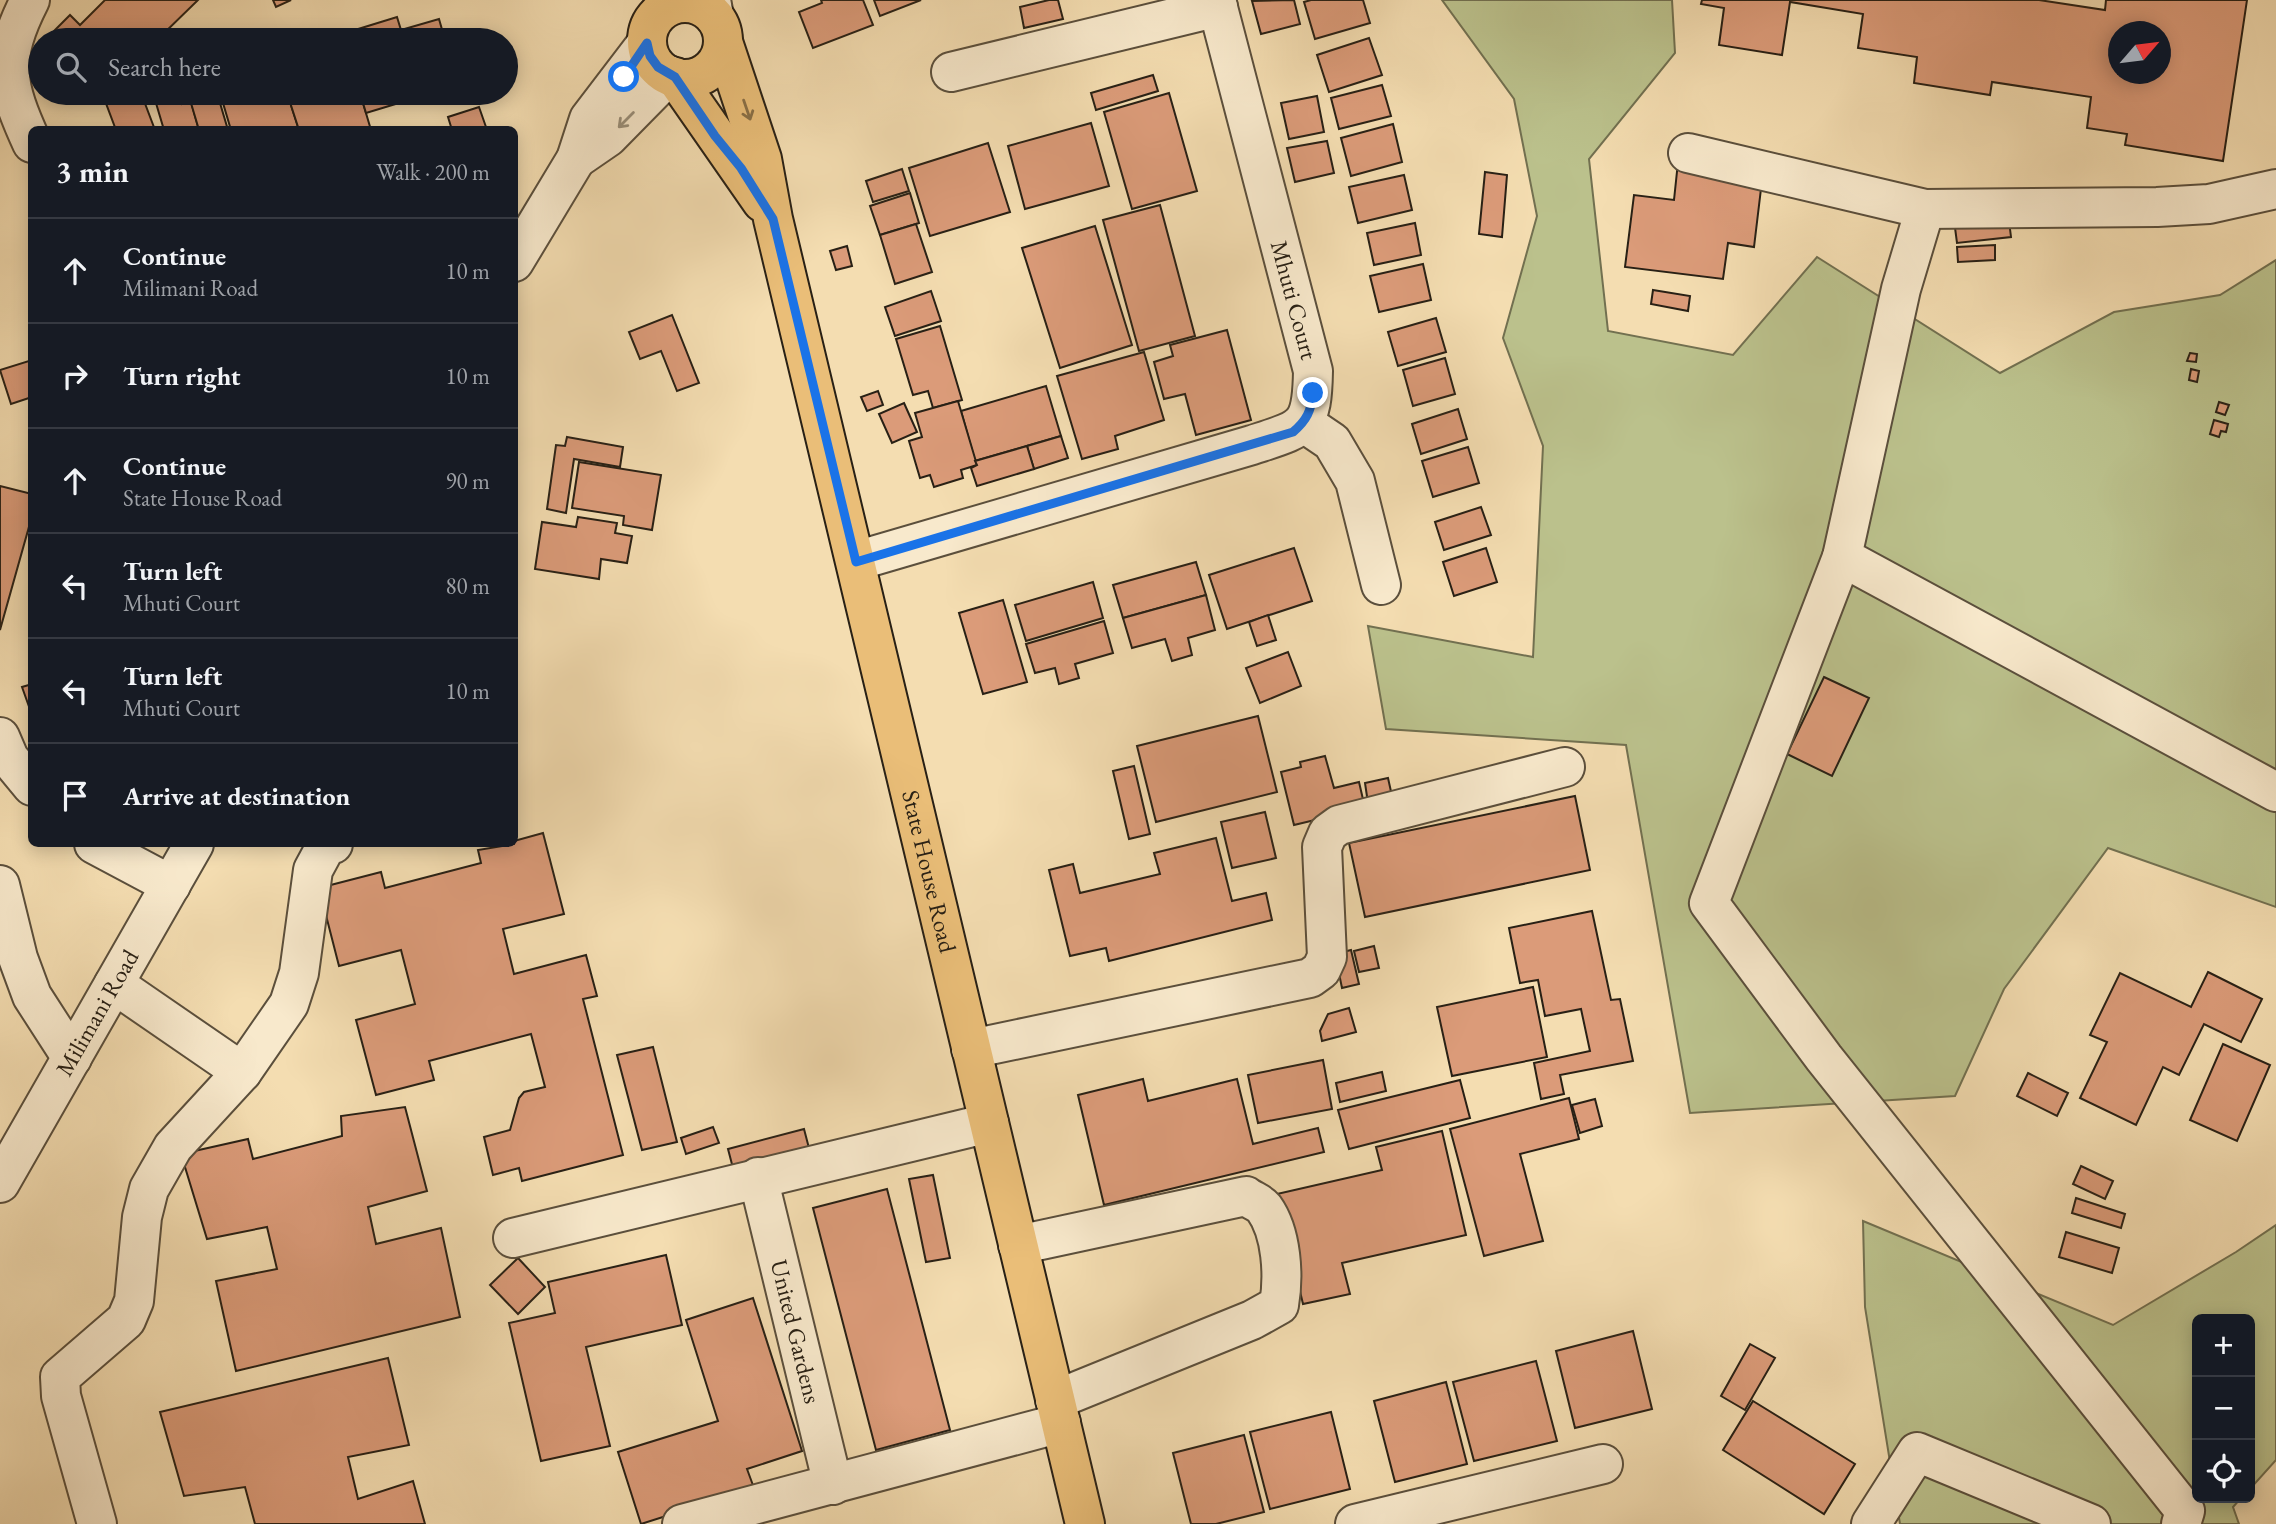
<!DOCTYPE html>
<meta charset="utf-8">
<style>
:root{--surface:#171b24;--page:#242831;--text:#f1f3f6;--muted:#9ea1a6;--line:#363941}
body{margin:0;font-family:"EB Garamond",serif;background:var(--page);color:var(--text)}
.controls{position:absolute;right:21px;bottom:21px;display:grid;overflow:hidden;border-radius:10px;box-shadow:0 4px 18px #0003}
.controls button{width:63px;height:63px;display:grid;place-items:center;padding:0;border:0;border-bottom:2px solid var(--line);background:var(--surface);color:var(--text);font:35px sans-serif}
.compass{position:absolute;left:2108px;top:21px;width:63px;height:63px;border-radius:50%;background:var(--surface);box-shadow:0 4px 18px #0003;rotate:62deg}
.stop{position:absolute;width:21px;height:21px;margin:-16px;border:5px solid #1a73e8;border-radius:50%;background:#fff}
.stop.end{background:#1a73e8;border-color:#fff;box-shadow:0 2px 7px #0008}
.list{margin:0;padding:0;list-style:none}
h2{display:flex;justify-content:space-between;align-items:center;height:91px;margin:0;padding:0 28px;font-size:30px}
h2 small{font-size:23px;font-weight:400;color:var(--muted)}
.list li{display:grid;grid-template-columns:46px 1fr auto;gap:21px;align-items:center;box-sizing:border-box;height:105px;padding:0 28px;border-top:2px solid var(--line)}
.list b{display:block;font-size:26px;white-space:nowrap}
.list p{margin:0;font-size:23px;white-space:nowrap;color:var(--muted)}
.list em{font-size:23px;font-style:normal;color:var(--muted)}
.icon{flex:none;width:38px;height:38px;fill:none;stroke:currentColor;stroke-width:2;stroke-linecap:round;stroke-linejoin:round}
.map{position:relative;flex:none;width:2276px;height:1524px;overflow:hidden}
.search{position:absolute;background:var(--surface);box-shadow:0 4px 18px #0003;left:28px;top:28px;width:490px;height:77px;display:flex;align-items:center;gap:18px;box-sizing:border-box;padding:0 24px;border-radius:38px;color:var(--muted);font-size:26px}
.panel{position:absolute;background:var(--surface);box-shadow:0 4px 18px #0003;left:28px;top:126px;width:490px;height:721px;border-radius:10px}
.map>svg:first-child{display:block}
</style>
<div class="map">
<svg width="2276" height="1524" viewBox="0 0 2276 1524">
<rect width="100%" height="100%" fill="#f4ddb1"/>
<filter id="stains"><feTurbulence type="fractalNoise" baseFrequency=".00286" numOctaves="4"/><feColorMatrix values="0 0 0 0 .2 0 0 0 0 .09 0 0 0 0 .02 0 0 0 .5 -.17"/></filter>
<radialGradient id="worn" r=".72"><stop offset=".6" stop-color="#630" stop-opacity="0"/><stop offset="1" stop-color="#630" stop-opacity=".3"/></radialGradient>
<g fill="#bbc18c" stroke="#727050" stroke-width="2">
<polygon points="1442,0 1672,0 1675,53 1589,159 1608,331 1733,355 1817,257 2000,373 2114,312 2220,295 2276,260 2276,907 2108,848 2004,989 1955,1096 1690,1113 1626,745 1386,729 1368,626 1533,657 1543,446 1503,338 1537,216 1514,99"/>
<polygon points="1863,1221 2113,1325 2236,1252 2276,1225 2276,1460 2250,1489 2250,1319 2197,1319 2197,1498 2241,1498 2233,1507 2239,1524 1900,1524 1865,1307"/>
</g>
<g fill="#db9b79" stroke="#282015" stroke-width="2" fill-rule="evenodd">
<polygon points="105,0 198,0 157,40 57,40 51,34 70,15 80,25"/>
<polygon points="273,0 291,0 276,7"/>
<polygon points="821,0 863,0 873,25 813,48 799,12 822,3"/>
<polygon points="874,0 921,0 880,16"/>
<polygon points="1049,0 1058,0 1063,19 1024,28 1020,7"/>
<polygon points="1294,0 1300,24 1261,34 1252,1"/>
<polygon points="1311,0 1363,0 1370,23 1315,39 1304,2"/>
<path d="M1702 0H2039L2105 10 2106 0H2247L2223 161 2125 145 2127 134 2087 128 2091 97 1992 82 1990 95 1914 83 1917 57 1858 48 1863 14 1790 2 1782 55 1719 45 1724 8 1701 4ZM2118 32H2160V74H2118Z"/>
<polygon points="397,17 401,30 439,19 445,40 344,40 342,34"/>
<polygon points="342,34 344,40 321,40"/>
<polygon points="476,34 478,40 447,40"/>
<polygon points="1369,38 1382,75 1329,92 1317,55"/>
<polygon points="1153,75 1158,91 1096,110 1091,93"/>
<polygon points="1382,85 1391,116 1339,129 1331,98"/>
<polygon points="118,93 141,93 155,130 116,130 104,98"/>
<polygon points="153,93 179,93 182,104 191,102 199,130 164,130"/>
<polygon points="188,93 217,93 228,130 199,130"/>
<polygon points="220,93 287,93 299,130 231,130"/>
<polygon points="287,93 360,93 371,130 299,130"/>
<polygon points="360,93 432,93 366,113"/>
<polygon points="1169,93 1197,191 1132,209 1104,112"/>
<polygon points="1317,96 1324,132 1289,139 1281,103"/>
<polygon points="479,107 486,127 452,130 448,117"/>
<polygon points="1091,123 1109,186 1025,209 1008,146"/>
<polygon points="1393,124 1402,162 1351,176 1341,138"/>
<polygon points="1327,141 1334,173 1295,182 1287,148"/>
<polygon points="988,143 1010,212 930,236 909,168"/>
<polygon points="1678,162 1763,172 1754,247 1728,243 1723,279 1625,267 1634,195 1674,200"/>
<polygon points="902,169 909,191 873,202 866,181"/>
<polygon points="1485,172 1507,175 1502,237 1479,234"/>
<polygon points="1404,175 1412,210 1358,223 1349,187"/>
<polygon points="910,193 919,223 880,235 870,206"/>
<polygon points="1160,205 1195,336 1139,351 1103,220"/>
<polygon points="2008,213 2011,237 1957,243 1954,220"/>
<polygon points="1415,223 1421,255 1374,265 1367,233"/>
<polygon points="916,224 932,272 895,284 880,235"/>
<polygon points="1095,226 1132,345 1060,368 1022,248"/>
<polygon points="1995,245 1995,260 1958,262 1957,247"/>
<polygon points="847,246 852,266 836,270 830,251"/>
<polygon points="1423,264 1431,300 1379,312 1370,276"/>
<polygon points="1653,290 1690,296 1688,311 1651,304"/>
<polygon points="931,291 941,321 895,336 885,307"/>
<polygon points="672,315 699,383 677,391 661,351 640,359 629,332"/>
<polygon points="1436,318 1446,352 1398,366 1388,332"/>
<polygon points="940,326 962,400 933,408 928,391 913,395 896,339"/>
<polygon points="1227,330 1251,420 1196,435 1185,394 1164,399 1154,362 1173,356 1170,345"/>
<polygon points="1144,352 1164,420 1115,436 1118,449 1082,459 1057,376"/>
<polygon points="2190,353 2197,354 2196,362 2187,361"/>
<polygon points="1445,358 1455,394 1413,406 1403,370"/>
<polygon points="32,360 32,397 11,404 0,370"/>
<polygon points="2191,369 2199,371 2197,382 2189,380"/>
<polygon points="1046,386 1061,436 975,461 961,411"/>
<polygon points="878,391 883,405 867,411 861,397"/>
<polygon points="958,401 977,465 961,470 963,478 934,487 930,475 920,478 909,441 922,437 915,413"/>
<polygon points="2219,402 2229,405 2225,415 2216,412"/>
<polygon points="904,403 917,432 892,443 879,414"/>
<polygon points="1458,409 1467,439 1421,454 1412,424"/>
<polygon points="2214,420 2228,424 2226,432 2221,431 2219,437 2210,434"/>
<polygon points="1061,436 1068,458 1034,469 1027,446"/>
<polygon points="567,437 623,447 620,467 574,459 566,513 547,509 556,445 565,446"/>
<polygon points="1027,446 1034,469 977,486 971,468 977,465 975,461"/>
<polygon points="1468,447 1479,483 1433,497 1422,461"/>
<polygon points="579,462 661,475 652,530 623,525 624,516 572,508"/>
<polygon points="0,486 32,494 32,516 0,630"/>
<polygon points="1481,507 1491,535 1444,550 1435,522"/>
<polygon points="578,517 617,523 615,533 632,536 627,563 601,559 599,579 535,569 542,522 576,527"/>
<polygon points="1294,548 1312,601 1227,629 1209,575"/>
<polygon points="1486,548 1497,582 1454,596 1443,562"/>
<polygon points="1196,562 1206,595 1123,618 1113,585"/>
<polygon points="1093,582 1103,618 1026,641 1015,605"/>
<polygon points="1206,595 1215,630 1188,638 1192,655 1172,661 1165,639 1132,648 1123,618"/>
<polygon points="1003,600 1027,682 983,694 959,613"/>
<polygon points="1268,615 1276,640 1257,646 1249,622"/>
<polygon points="1104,621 1113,653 1075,664 1079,678 1059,684 1055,668 1035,673 1026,644"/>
<polygon points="1288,652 1301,686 1260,703 1246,668"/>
<polygon points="1824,677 1869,698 1832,776 1787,754"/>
<polygon points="32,684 32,715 22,687"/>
<polygon points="1258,716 1277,792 1156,822 1137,746"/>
<polygon points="1325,756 1334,788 1359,782 1365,808 1294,825 1281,772 1301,767 1300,762"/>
<polygon points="1134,766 1150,834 1129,839 1113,771"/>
<polygon points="1388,778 1394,805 1369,810 1365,783"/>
<polygon points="1575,796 1590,870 1365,917 1349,843"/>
<polygon points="1265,812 1276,858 1232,868 1221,822"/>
<polygon points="543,833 564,914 503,929 514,974 586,955 597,996 583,999 623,1155 522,1181 519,1168 493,1175 484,1137 510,1130 519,1098 524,1092 545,1087 531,1034 429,1061 434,1080 376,1095 356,1020 415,1004 401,950 339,966 319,888 381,872 385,888 481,863 478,850 514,844 514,841"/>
<polygon points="1216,838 1232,901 1266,893 1272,920 1109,961 1106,948 1070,956 1049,870 1073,864 1080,893 1160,874 1154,853"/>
<polygon points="1592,911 1611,1000 1620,999 1633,1061 1560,1075 1564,1094 1541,1099 1534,1063 1590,1051 1581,1009 1545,1016 1538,980 1520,983 1509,928"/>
<polygon points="1374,946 1379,968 1359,972 1354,951"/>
<polygon points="1351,950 1359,984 1342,988 1335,954"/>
<polygon points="2208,972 2262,999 2241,1042 2204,1024 2179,1075 2163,1067 2136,1125 2080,1098 2107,1042 2090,1035 2120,973 2191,1007"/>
<polygon points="1533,987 1547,1057 1452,1076 1437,1007"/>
<polygon points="1349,1008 1356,1032 1322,1041 1320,1031 1328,1014"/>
<polygon points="2223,1044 2270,1065 2237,1141 2190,1120"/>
<polygon points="653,1047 677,1142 642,1150 617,1055"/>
<polygon points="1323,1060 1332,1109 1258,1123 1248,1075"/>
<polygon points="1382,1072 1386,1091 1340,1102 1336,1083"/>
<polygon points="2028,1073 2068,1093 2057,1116 2017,1096"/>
<polygon points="1143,1079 1148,1101 1237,1079 1253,1144 1318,1128 1324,1152 1104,1205 1078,1095"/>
<polygon points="1460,1080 1470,1118 1349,1149 1338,1110"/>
<polygon points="1569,1098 1579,1139 1520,1154 1543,1241 1484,1256 1450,1129"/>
<polygon points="1595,1099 1602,1126 1580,1133 1572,1105"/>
<polygon points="405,1107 427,1191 368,1207 376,1244 441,1228 460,1317 236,1371 216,1281 277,1269 267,1227 207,1239 181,1154 248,1139 253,1159 342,1136 341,1116"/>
<polygon points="713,1127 719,1143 686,1154 681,1138"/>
<polygon points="804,1129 810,1152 734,1172 728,1149"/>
<polygon points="1442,1131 1466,1235 1342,1263 1350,1294 1303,1304 1277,1194 1382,1170 1376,1147"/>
<polygon points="2081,1166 2113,1181 2105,1199 2073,1184"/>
<polygon points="933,1175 950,1258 926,1262 909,1179"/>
<polygon points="887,1189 950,1430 876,1450 813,1208"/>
<polygon points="2076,1198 2125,1214 2121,1228 2072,1213"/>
<polygon points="2066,1232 2119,1248 2112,1273 2059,1257"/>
<polygon points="666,1255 682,1325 586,1347 610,1446 541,1461 509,1323 555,1313 548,1282"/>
<polygon points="518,1258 545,1287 518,1314 490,1285"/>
<polygon points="753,1298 802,1451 747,1469 754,1488 641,1524 618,1452 718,1421 686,1320"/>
<polygon points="1633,1331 1652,1409 1575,1428 1556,1351"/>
<polygon points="1750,1344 1775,1358 1745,1410 1721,1396"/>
<polygon points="388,1358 409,1445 348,1457 358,1499 413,1481 425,1524 255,1524 245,1487 184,1496 160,1412"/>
<polygon points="1536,1361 1557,1441 1474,1461 1453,1382"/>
<polygon points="1446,1382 1467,1464 1395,1482 1374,1401"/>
<polygon points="1753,1401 1855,1464 1824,1514 1723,1450"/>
<polygon points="1331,1412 1350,1489 1270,1509 1250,1432"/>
<polygon points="1244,1435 1264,1512 1216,1524 1191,1524 1173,1453"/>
</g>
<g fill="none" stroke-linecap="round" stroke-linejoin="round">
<g stroke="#5b4f3c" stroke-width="42">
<g id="minor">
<path d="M30 0C0 59 5 84 32 143"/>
<polyline points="711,0 714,16"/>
<polyline points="951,72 1218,7"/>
<polyline points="1688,153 1925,209 2157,207 2209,204 2276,189"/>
<polyline points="576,159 608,137 669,75"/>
<polyline points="1925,209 1901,289 1842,557 2276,792"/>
<polyline points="514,262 576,159 589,119 647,43"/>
<polyline points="1304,423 1332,442 1355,481 1381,585"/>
<polyline points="1842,557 1709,903 1824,1058 2185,1511 2181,1524"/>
<path d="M856 561 1252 445C1304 428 1312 429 1313 371L1216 0"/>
<polyline points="0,737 9,758 32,786"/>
<polyline points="94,844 171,885"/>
<polyline points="0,885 18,958 32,996 72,1058"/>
<polyline points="114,984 242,1072"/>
<polyline points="971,1049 1310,978 1321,970 1327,957 1322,847 1328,833 1339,825 1565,767"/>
<path id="s1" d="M758 1177 833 1485"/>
<path id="s2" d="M0 1183 194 844"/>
<polyline points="513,1238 989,1123"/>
<path d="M1018 1245 1246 1196C1251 1200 1260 1203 1264 1208 1282 1233 1284 1276 1279 1305L1252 1320 1055 1400"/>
<polyline points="97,1524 61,1396 60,1377 126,1320 134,1301 142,1217 149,1189 173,1147 242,1072 289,1004 299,973 313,870 326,846 333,844"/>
<polyline points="682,1524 1061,1423"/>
<polyline points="1355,1524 1603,1464"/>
<polyline points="1871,1524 1917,1452 2091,1524"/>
</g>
</g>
<g stroke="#282015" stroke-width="42">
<g id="major">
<circle cx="685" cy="41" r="38"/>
<path id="s3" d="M724 45 762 159 773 219 1085 1524"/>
<polyline points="675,77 762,202"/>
</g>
</g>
<use href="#minor" stroke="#f8e9cc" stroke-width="38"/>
<use href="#major" stroke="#eabe78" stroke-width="38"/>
</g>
<defs><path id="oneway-shaft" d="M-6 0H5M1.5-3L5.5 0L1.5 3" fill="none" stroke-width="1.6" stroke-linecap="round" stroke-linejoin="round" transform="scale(1.75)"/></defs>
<use stroke="#896f46" href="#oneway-shaft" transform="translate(747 110) rotate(71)"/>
<use stroke="#9a8f7a" href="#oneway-shaft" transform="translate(626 120) rotate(135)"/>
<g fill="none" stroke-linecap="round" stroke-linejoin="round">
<path stroke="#1a73e8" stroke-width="9" d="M624 77 647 43 650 56 658 67 675 77 715 136 741 168 773 219 856 562 1293 432C1307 420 1311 411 1313 393"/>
</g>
<g text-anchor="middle" stroke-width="5" stroke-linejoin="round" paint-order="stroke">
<g font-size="24" fill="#282015" stroke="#f8e9cc">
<text transform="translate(1294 300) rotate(75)" y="8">Mhuti Court</text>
<text dy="8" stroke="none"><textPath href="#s3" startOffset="852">State House Road</textPath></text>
<text dy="8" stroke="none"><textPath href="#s2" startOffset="196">Milimani Road</textPath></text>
<text dy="8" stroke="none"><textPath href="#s1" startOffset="159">United Gardens</textPath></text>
</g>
</g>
<rect width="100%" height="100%" filter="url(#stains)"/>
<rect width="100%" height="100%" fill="url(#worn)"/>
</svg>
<div class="controls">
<button>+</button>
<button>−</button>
<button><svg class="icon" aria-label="locate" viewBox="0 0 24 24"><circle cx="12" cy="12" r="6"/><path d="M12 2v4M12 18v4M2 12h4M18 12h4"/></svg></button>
</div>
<svg class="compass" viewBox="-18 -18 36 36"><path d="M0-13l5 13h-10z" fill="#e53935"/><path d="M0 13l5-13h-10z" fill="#9ea1a6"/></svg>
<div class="stop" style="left:624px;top:77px"></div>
<div class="stop end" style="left:1313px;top:393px"></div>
<div class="search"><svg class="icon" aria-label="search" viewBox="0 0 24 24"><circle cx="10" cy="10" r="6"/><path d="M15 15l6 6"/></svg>Search here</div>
<section class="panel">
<h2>3 min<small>Walk · 200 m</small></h2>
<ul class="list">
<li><svg class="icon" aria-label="ahead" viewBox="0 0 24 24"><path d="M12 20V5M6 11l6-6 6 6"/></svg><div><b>Continue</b><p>Milimani Road</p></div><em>10 m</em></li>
<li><svg class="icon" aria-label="right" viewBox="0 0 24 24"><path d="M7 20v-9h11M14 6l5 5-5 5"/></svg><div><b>Turn right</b></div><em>10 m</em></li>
<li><svg class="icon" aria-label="ahead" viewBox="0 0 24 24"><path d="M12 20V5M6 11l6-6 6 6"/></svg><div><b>Continue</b><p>State House Road</p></div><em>90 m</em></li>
<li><svg class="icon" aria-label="left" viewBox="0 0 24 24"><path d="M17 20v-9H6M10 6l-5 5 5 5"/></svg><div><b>Turn left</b><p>Mhuti Court</p></div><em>80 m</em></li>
<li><svg class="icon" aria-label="left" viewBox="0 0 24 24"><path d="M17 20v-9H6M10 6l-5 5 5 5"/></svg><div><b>Turn left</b><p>Mhuti Court</p></div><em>10 m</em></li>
<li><svg class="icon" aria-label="arrive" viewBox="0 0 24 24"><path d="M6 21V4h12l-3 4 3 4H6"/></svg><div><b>Arrive at destination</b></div></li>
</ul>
</section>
</div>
